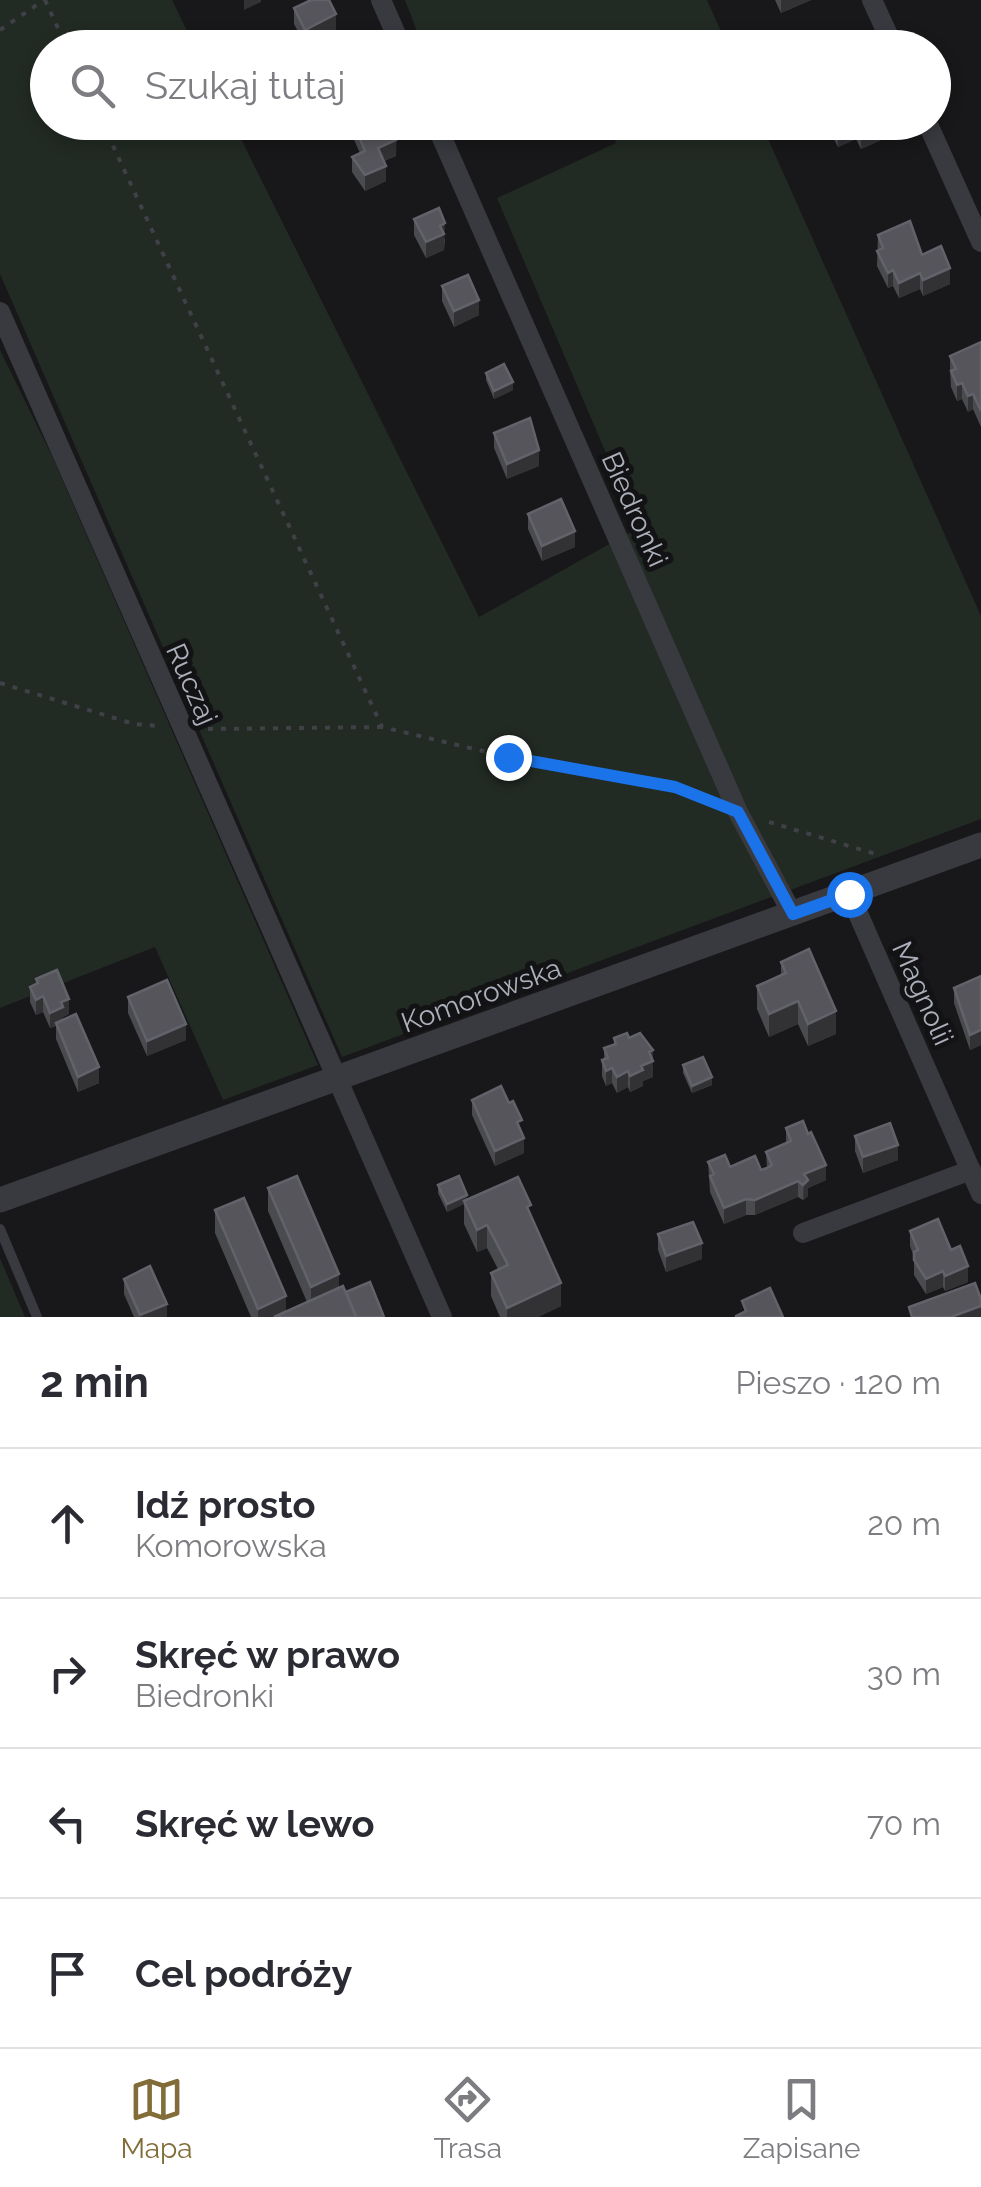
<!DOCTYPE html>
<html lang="pl">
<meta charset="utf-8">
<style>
:root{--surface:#fff;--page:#f2f2f3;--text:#2b2b33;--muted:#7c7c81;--line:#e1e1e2;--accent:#826d38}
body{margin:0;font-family:Raleway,sans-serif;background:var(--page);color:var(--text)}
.stop{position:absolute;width:30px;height:30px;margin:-22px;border:8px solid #1a73e8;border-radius:50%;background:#fff}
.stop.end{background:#1a73e8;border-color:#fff;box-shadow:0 2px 10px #0008}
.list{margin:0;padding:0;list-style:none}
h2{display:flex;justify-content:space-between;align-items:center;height:130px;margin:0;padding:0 40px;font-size:42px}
h2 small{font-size:32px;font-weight:400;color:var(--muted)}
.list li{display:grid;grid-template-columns:65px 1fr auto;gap:30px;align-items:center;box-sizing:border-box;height:150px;padding:0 40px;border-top:2px solid var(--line)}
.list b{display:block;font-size:38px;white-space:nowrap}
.list p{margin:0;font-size:32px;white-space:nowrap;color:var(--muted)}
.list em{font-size:32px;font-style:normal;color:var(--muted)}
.icon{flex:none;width:55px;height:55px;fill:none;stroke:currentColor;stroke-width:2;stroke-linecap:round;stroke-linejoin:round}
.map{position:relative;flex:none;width:981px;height:1317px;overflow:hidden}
.search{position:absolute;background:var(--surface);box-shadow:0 5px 15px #0003;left:30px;right:30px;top:30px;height:110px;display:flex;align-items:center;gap:25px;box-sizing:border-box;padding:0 35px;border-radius:55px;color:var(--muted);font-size:38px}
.sheet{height:730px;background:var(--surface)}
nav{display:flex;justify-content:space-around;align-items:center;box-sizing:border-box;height:140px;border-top:2px solid var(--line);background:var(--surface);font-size:28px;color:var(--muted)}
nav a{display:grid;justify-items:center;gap:5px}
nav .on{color:var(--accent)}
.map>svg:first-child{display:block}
</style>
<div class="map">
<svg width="981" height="1317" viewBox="0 0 981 1317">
<rect width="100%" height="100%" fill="#18181a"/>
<g fill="#222a24">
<polygon points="0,0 172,0 195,47 48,48 48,122 233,123 479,617 638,528 497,198 616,143 607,123 761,123 981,616 981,819 342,1057 0,274"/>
<polygon points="405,0 707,0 728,47 423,47"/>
<polygon points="0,350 52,456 318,1065 223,1100 155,947 0,1008"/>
<polygon points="0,1258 25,1317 0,1317"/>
</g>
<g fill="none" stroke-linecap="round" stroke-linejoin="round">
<g stroke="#3f4146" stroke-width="4" stroke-dasharray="5 8" stroke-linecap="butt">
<polyline points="45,0 67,48"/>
<polyline points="0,30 44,0"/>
<polyline points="102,122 382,727 508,757 675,787 708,800"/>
<polyline points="0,683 134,724 159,726"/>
<polyline points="208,729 382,727"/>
<polyline points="769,822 879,855"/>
</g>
<polyline stroke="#393a3f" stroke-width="10" points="0,1229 37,1317"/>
<g stroke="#393a3f" stroke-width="20">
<polyline points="381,0 402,48"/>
<polyline points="872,0 894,48"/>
<polyline points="435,122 738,812 793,915"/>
<polyline points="927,122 981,242"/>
<polyline points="0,312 442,1317"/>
<polyline points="849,893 981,1194"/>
<polyline points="803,1233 971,1170"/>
</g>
<polyline stroke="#393a3f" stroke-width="25" points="0,1200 981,845"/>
</g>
<g fill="#4a4b4f">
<polygon points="775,0 811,0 781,13"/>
<polygon points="294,8 336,30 305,45 294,24"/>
<polygon points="351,122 397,122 397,140 396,141 396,156 384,161 386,181 365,191 352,172 352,157 360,153 351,133"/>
<polygon points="548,122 595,122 595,127 576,136 573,130 555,137"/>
<polygon points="825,122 881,122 881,140 861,149 856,139 838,147"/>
<polygon points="414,219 445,239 444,250 426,258 414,235"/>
<polygon points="878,235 922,255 950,284 923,296 920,289 899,298 893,286 888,288 877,266"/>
<polygon points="442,286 479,315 454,327 442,301"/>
<polygon points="981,342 981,427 973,409 968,412 962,399 957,401 951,387 950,371 950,356"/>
<polygon points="486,373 513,390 494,399 486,380"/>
<polygon points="494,433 539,466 507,479 494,448"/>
<polygon points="528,514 575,547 542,561 528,529"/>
<polygon points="781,962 836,1034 808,1046 798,1024 769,1037 757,1009 757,986 781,975"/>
<polygon points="981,976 981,1045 970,1050 954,1003 954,988"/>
<polygon points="36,979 69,1014 63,1017 63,1020 99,1083 78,1092 56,1039 56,1026 50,1028 43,1012 36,1015 30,1002 30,987 36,984"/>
<polygon points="128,997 186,1040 147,1056 128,1013"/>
<polygon points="614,1038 629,1038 653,1050 653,1077 643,1081 643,1086 630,1092 628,1087 617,1093 612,1083 606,1086 602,1076 602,1060 604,1059 604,1048 614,1045"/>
<polygon points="683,1065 712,1085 692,1093 683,1073"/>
<polygon points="472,1100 522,1132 524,1153 495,1166 472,1115"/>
<polygon points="786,1128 826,1180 808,1188 808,1196 803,1200 798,1197 755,1215 746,1215 724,1224 710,1192 708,1162 730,1167 761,1170 767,1168 766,1152 786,1143"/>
<polygon points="855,1136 898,1160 863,1173 855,1151"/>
<polygon points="438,1185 467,1200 531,1216 561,1306 538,1317 500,1317 491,1296 491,1273 498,1269 487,1248 477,1252 464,1224 464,1204 447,1212 438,1193"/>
<polygon points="268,1188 339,1288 384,1317 251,1317 215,1233 215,1210 286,1311 307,1302 268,1211"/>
<polygon points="910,1231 951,1250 968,1282 945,1291 943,1287 926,1294 914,1275 914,1257 910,1246"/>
<polygon points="658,1234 702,1259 666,1272 658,1250"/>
<polygon points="124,1279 167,1317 134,1317 124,1294"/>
</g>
<g fill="#323235">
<polygon points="244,0 261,0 261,2 244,10"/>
<polygon points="781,0 811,0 781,13"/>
<polygon points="336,14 336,30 305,45 305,30"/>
<polygon points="480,122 493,122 493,124 480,130"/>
<polygon points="497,122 514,122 514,125 497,132"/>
<polygon points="555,122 573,122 573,130 555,137"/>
<polygon points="576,122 595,122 595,127 576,136"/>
<polygon points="841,122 856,122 856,139 838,147 838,124"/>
<polygon points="869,122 881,122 881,140 861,149 861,126"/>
<polygon points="397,125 396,156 378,163 378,148 390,128"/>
<polygon points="386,166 386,181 365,191 365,175"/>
<polygon points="445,223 444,250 426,258 426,242 440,226"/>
<polygon points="950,268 950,284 923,296 923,280"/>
<polygon points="893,270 893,286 888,288 888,273"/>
<polygon points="920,273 920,289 899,298 899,283"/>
<polygon points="479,300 479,315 454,327 454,311"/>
<polygon points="513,382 513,390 494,399 494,391"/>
<polygon points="962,383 962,399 957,401 957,385"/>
<polygon points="973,394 973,409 968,412 968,396"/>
<polygon points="539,450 539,466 507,479 507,464"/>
<polygon points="575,531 575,547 542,561 542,546"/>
<polygon points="43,996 43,1012 36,1015 36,1000"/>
<polygon points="69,999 69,1014 63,1017 63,1022 50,1028 50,1013 61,1002"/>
<polygon points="798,1001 798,1024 769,1037 769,1014"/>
<polygon points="836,1011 836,1034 808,1046 808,1024"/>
<polygon points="186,1024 186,1040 147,1056 147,1041"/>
<polygon points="981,1030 981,1045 970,1050 970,1035"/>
<polygon points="653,1050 653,1077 643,1081 643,1086 630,1092 630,1076 641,1066 649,1052"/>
<polygon points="99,1067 99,1083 78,1092 78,1077"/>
<polygon points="612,1068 612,1083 606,1086 606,1071"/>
<polygon points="628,1071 628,1087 617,1093 617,1077"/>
<polygon points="712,1077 712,1085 692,1093 692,1086"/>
<polygon points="524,1138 524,1153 495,1166 495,1151"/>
<polygon points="898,1145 898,1160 863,1173 863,1157"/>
<polygon points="826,1165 826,1180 808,1188 808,1196 803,1200 804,1174"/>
<polygon points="798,1181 798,1197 755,1215 755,1200"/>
<polygon points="467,1195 467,1203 464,1201 464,1204 447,1212 447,1204"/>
<polygon points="746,1199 746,1215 724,1224 724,1208"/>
<polygon points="487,1225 487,1248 477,1252 477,1230"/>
<polygon points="702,1243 702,1259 666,1272 666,1256"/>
<polygon points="968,1266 968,1282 945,1291 945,1276"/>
<polygon points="943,1271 943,1287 926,1294 926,1279"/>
<polygon points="339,1274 339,1297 311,1310 311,1287"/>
<polygon points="561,1283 561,1306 538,1317 507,1317 507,1308"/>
<polygon points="286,1296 286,1317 258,1317 258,1309"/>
<polygon points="167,1304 167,1317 140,1317 140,1315"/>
<polygon points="981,1306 981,1317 951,1317"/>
</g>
<g fill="#55555b" stroke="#62636a" stroke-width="2.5">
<polygon points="311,0 329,0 336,14 305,30 294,8"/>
<polygon points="353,122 397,122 397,125 390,128 396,140 378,148 386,166 365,175 352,157 365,151"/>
<polygon points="439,208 445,223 440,226 444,234 426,242 414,219"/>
<polygon points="910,221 922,255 941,246 950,268 923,280 920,273 899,283 893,270 888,273 877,251 883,248 878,235"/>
<polygon points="468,275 479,300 454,311 442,286"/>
<polygon points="981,342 981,411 973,394 968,396 962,383 957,385 951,371 956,369 950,356"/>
<polygon points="504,364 513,382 494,391 486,373"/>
<polygon points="530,418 539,450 507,464 494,433"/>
<polygon points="561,499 575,531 542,546 528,514"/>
<polygon points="809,949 836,1011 808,1024 798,1001 769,1014 757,986 786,973 781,962"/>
<polygon points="57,970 69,999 61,1002 63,1007 50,1013 43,996 36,1000 30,987 38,983 36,979"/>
<polygon points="981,976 981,1030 970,1035 954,988"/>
<polygon points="167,980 186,1024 147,1041 128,997"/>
<polygon points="76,1014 99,1067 78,1077 56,1023"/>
<polygon points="627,1033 629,1038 640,1033 653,1050 649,1052 653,1061 641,1066 643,1070 630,1076 628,1071 617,1077 612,1068 606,1071 602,1060 608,1058 604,1048 616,1044 614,1038"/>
<polygon points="703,1057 712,1077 692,1086 683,1065"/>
<polygon points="501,1086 509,1103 513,1101 522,1120 517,1122 524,1138 495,1151 472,1100"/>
<polygon points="803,1121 808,1134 811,1132 826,1165 804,1174 808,1180 803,1185 798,1181 755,1200 746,1199 724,1208 710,1176 714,1174 708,1162 725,1155 730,1167 755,1156 761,1170 767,1168 772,1165 766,1152 791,1141 786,1128"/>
<polygon points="890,1123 898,1145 863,1157 855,1136"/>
<polygon points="297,1176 339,1274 311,1287 268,1188"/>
<polygon points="459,1176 467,1195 447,1204 438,1185"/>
<polygon points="518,1177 531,1205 527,1207 561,1283 507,1308 491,1273 508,1265 487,1225 477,1230 464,1201"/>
<polygon points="244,1198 286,1296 258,1309 215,1210"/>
<polygon points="938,1219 951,1250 960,1246 968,1266 945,1276 943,1271 926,1279 914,1260 914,1252 918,1250 910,1231"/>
<polygon points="693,1222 702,1243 666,1256 658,1234"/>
<polygon points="150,1266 167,1304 140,1315 124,1279"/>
<polygon points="370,1282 384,1317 356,1317 346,1292"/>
<polygon points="975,1283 981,1299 981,1306 951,1317 912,1317 909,1307"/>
<polygon points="343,1286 356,1317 274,1317"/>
<polygon points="770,1288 783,1317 736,1317 736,1316 746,1311 742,1301"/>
</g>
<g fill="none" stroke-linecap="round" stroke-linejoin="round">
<polyline stroke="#1a73e8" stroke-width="12" points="508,757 675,787 738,812 793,914 849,894"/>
</g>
<g text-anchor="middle" stroke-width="10" stroke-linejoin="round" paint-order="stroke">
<g font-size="28" fill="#abafba" stroke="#131315">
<text transform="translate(635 509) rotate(66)" y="10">Biedronki</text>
<text transform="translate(192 684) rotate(66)" y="10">Ruczaj</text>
<text transform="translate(923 993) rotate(66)" y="10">Magnolii</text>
<text transform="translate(481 995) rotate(-20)" y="10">Komorowska</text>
</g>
</g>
</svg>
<div class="stop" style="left:849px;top:894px"></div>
<div class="stop end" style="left:508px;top:757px"></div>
<div class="search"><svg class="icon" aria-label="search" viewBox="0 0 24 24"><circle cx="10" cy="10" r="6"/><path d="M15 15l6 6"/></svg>Szukaj tutaj</div>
</div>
<section class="sheet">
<h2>2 min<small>Pieszo · 120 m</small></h2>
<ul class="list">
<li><svg class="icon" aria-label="ahead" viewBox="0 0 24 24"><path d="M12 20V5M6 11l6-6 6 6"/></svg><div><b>Idź prosto</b><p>Komorowska</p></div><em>20 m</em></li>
<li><svg class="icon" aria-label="right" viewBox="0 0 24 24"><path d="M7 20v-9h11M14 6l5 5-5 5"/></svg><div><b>Skręć w prawo</b><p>Biedronki</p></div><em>30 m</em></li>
<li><svg class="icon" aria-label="left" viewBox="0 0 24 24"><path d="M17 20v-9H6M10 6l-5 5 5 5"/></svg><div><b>Skręć w lewo</b></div><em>70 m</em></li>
<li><svg class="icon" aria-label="arrive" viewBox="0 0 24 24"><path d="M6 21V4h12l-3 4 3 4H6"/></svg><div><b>Cel podróży</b></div></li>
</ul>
</section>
<nav>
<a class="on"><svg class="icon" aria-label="map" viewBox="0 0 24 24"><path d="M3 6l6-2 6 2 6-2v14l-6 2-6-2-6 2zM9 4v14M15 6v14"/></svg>Mapa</a>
<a><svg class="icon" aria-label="directions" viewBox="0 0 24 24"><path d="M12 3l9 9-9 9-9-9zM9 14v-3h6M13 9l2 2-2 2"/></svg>Trasa</a>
<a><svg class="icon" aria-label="saved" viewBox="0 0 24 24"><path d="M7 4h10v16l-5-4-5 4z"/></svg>Zapisane</a>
</nav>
